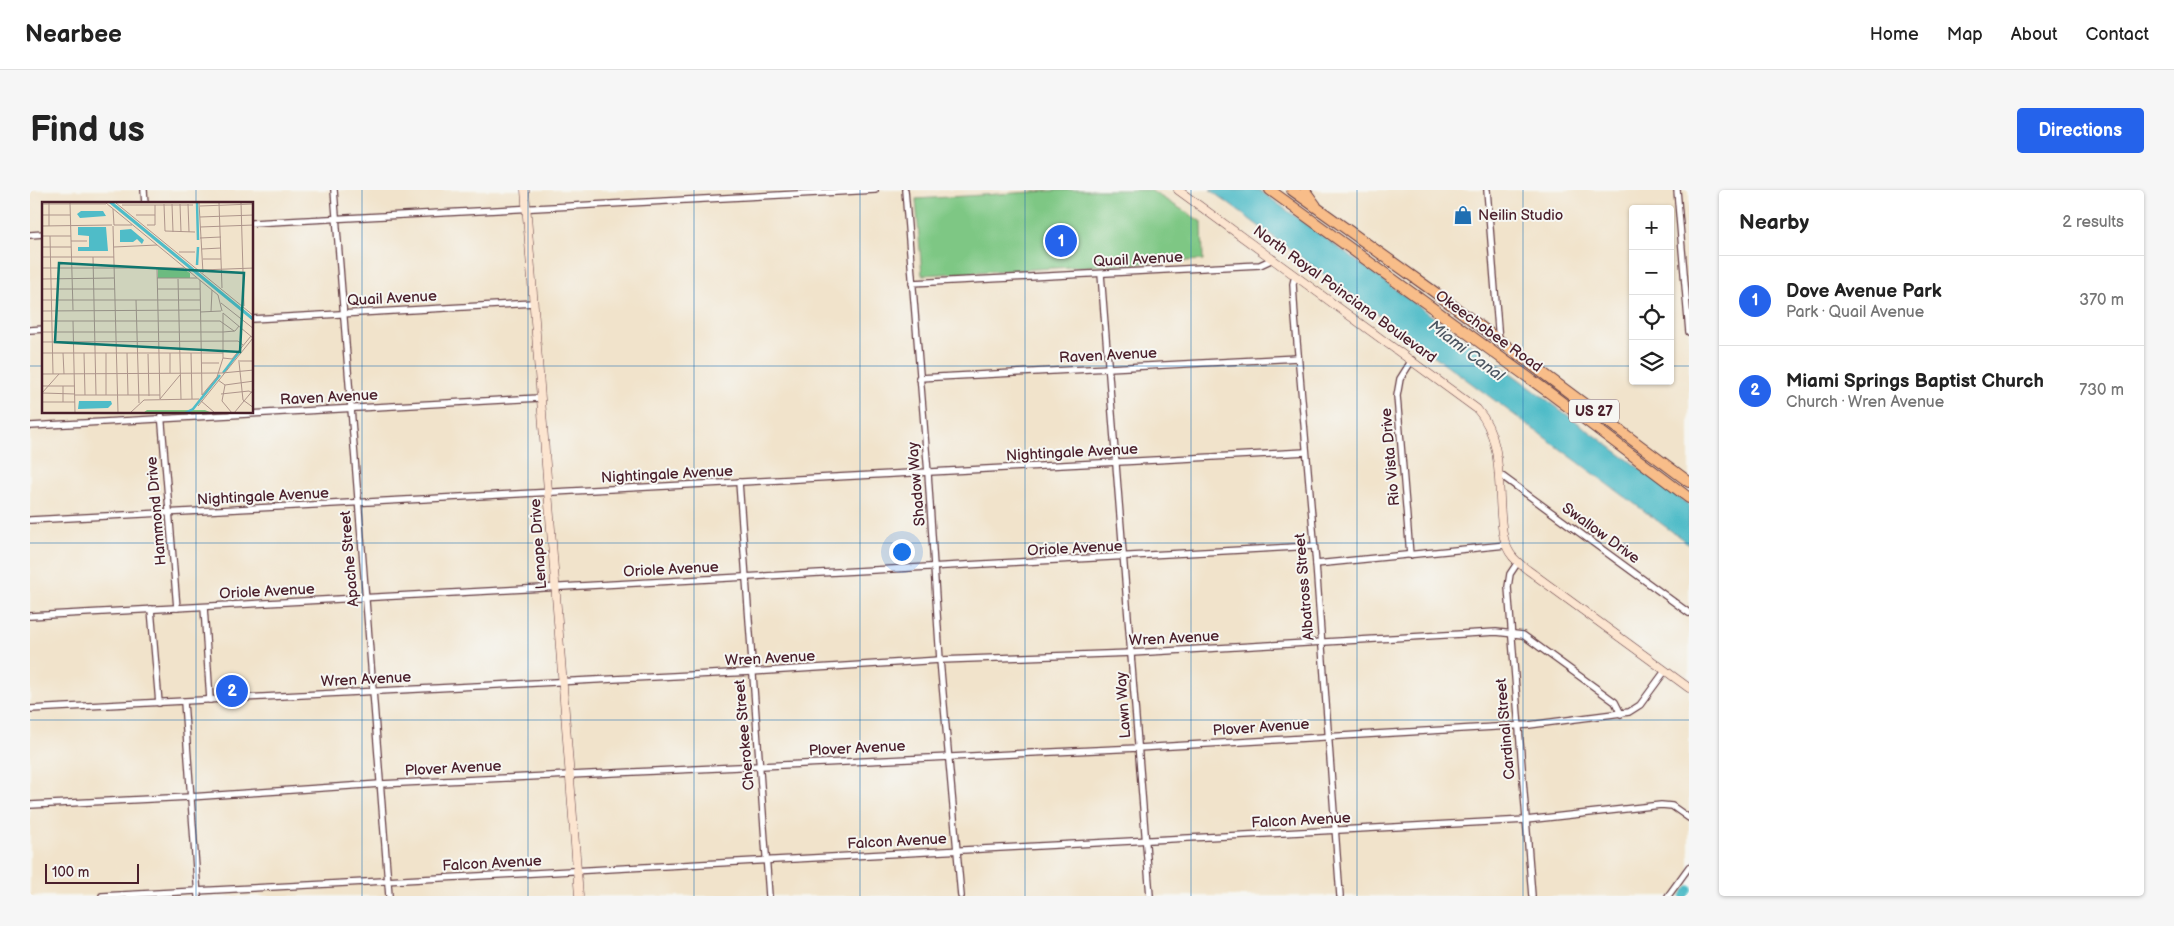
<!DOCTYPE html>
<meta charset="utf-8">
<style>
:root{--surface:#fff;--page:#f6f6f6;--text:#222;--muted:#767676;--line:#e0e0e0;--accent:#2563eb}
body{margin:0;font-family:"Balsamiq Sans",sans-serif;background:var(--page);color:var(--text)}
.controls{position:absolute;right:15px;top:15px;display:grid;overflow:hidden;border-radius:5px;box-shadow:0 1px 4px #0004}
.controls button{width:45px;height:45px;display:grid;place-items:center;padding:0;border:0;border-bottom:1px solid var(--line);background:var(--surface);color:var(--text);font:25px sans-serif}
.scale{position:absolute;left:15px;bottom:12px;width:94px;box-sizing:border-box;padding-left:5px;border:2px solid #4a1f2b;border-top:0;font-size:14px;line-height:18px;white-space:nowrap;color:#4a1f2b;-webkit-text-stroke:4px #f6f6f2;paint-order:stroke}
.you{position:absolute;left:871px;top:361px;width:18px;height:18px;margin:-12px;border:4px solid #fff;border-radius:50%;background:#1a73e8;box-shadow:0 0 0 8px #1a73e833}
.badge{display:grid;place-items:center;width:32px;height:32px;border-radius:50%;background:var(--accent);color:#fff;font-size:16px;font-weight:700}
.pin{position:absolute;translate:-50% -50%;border:2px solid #fff;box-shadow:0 1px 5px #0006}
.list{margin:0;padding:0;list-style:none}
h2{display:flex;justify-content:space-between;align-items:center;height:65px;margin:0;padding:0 20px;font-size:21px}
h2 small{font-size:16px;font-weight:400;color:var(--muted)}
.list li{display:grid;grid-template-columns:32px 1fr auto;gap:15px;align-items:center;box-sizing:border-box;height:90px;padding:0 20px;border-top:1px solid var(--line)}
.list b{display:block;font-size:19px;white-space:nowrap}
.list p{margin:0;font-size:16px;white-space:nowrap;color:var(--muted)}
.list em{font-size:16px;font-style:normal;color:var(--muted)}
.icon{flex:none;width:28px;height:28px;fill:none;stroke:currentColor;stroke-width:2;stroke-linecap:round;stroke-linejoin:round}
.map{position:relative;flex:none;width:1659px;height:706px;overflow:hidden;border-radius:5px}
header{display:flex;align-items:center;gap:30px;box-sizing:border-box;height:70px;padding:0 25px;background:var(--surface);border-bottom:1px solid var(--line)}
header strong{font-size:24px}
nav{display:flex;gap:28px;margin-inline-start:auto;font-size:18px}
.intro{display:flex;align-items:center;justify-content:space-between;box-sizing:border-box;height:120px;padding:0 30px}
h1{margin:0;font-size:35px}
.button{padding:12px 22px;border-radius:5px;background:var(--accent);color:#fff;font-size:18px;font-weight:700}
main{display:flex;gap:30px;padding:0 30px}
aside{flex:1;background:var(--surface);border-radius:5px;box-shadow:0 1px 4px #0004}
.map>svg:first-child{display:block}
</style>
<header>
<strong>Nearbee</strong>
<nav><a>Home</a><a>Map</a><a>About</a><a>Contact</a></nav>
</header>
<div class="intro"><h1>Find us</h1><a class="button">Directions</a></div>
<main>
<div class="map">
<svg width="1659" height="706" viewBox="0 0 1659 706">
<rect width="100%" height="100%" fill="#f6f6f2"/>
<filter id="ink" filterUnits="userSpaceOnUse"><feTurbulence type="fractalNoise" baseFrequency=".02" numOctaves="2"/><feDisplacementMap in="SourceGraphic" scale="10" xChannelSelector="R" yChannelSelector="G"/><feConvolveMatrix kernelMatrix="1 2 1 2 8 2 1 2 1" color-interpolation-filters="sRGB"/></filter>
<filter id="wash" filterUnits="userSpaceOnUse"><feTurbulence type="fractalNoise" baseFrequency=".0096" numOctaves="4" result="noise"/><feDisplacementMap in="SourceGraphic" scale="20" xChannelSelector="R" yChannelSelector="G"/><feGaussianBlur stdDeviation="1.12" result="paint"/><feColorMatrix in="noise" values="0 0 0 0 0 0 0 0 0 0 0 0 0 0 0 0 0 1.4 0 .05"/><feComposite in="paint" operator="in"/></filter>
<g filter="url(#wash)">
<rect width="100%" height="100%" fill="#f1e3cb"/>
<polygon fill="#7ec784" stroke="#647358" points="1035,0 1120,0 1172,32 1173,70 892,85 886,9"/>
<polygon fill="#4fbcc8" stroke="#4c6e7a" points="1180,0 1229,0 1490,190 1659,315 1659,354"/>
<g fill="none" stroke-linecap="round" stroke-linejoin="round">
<polyline stroke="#4fbcc8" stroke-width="7" points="1654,706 1659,699"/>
</g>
</g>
<g filter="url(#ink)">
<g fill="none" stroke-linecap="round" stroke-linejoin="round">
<g stroke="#633c43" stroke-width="8">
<g id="street">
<polyline points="114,0 115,14"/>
<polyline points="304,0 359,706"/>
<polyline points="875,0 898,283 910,470 931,706"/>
<polyline points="1457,0 1469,151"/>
<polyline points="1647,0 1659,142"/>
<polyline points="222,33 845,0"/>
<polyline points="0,45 14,44"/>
<polyline points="1071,84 1120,706"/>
<polyline points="1265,86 1263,94 1265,128 1286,374 1310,706"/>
<polyline points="882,93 1230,75 1243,69"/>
<polyline points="222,129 504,113"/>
<polyline points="0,140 14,139"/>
<polyline points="889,188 1268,168"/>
<polyline points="131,222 147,418"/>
<polyline points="0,236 510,208"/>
<polyline points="1468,283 1659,423"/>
<polyline points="709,292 739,706"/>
<polyline points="0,330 1276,262"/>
<polyline points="1380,365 1367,206 1370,189 1382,170"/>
<polyline points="1488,372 1480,384 1478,397 1502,706"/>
<polyline points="1286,374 1476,355"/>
<polyline points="174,417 180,510"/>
<polyline points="121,419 129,513"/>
<path d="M0 426C428 402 856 382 1283 356"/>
<polyline points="154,512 168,706"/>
<polyline points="0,519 721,482 910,470 1102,463 1466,442 1493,445 1585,512 1591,524"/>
<polyline points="0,615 160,607 350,594 1108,558 1499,535 1599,522 1610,515 1635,481"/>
<polyline points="72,706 1496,630 1631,615 1642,616 1659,628"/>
<polyline points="1638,706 1659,677"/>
</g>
</g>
<g stroke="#633c43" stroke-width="9">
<g id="secondary">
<polyline points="495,0 549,706"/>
<path d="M1148 0 1447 219C1472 247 1468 289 1471 326 1472 338 1473 352 1480 363 1486 373 1497 379 1506 386L1659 498"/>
</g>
</g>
<g stroke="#633c43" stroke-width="11">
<polyline id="primary" points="1275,0 1286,15"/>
</g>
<g stroke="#633c43" stroke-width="12">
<g id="highway">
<polyline points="1240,0 1521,204 1659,308"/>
<polyline points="1262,0 1403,101 1659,292"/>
</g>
</g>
<use href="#street" stroke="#fff" stroke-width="5.5"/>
<use href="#secondary" stroke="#fce5d0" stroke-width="8"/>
<use href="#primary" stroke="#f8bd89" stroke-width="9"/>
<use href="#highway" stroke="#f8bd89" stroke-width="10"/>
</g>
</g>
<path fill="none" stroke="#1f6fb2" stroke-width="1" stroke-opacity="0.55" d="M166 0V14M332 0V706M498 0V706M664 0V706M830 0V706M995 0V706M1161 0V706M1327 0V706M1493 0V706M0 176H14M222 176H1603M1640 176H1659M166 222V706M0 353H1659M0 530H1659"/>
<defs>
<g id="shop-bare" transform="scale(1.5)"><path d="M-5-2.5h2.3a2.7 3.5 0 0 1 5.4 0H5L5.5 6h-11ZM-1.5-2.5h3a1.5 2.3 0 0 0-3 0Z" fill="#1f6fb2" stroke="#f6f6f2" stroke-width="2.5" paint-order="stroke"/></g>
</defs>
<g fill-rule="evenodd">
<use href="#shop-bare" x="1433" y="25"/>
</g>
<g text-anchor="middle" stroke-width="4" stroke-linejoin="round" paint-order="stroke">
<rect fill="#f6f6f2" stroke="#7e6067" stroke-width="1" x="1539" y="209.5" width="50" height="23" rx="4"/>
<g font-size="14" font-weight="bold" fill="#4a1f2b">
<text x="1564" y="226">US 27</text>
</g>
<g font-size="15" fill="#4a1f2b" stroke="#f6f6f2" text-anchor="start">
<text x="1448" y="30">Neilin Studio</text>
</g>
<g font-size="15" fill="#4a1f2b" stroke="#f6f6f2">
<text transform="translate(1108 69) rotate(-3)" y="5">Quail Avenue</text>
<text transform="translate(1315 104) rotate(36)" y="5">North Royal Poinciana Boulevard</text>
<text transform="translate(362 108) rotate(-3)" y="5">Quail Avenue</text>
<text transform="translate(1459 141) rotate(36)" y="5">Okeechobee Road</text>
<text transform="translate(1078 165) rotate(-3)" y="5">Raven Avenue</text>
<text transform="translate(299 207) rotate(-3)" y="5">Raven Avenue</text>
<text transform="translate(1042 262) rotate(-3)" y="5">Nightingale Avenue</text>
<text transform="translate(1360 267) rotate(-95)" y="5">Rio Vista Drive</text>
<text transform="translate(637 284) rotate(-3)" y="5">Nightingale Avenue</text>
<text transform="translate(886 294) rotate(-95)" y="5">Shadow Way</text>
<text transform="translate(233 306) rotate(-3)" y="5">Nightingale Avenue</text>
<text transform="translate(126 321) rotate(-95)" y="5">Hammond Drive</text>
<text transform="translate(1571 343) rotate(36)" y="5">Swallow Drive</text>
<text transform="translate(508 354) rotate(-94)" y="5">Lenape Drive</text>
<text transform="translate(1045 358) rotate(-3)" y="5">Oriole Avenue</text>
<text transform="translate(319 369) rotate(-95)" y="5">Apache Street</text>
<text transform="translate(641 379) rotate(-3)" y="5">Oriole Avenue</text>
<text transform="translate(1274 397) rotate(-95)" y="5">Albatross Street</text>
<text transform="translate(237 401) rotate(-3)" y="5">Oriole Avenue</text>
<text transform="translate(1144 448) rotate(-3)" y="5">Wren Avenue</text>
<text transform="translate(740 468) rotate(-3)" y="5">Wren Avenue</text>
<text transform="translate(336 489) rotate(-3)" y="5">Wren Avenue</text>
<text transform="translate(1093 515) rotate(-94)" y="5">Lawn Way</text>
<text transform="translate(1231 537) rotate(-4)" y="5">Plover Avenue</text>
<text transform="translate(1475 539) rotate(-95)" y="5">Cardinal Street</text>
<text transform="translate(714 545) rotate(-95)" y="5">Cherokee Street</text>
<text transform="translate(827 558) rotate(-3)" y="5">Plover Avenue</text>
<text transform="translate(423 578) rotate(-3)" y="5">Plover Avenue</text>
<text transform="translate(1271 630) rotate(-3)" y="5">Falcon Avenue</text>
<text transform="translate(867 651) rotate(-3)" y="5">Falcon Avenue</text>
<text transform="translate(462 673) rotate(-3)" y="5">Falcon Avenue</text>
</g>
<g font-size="16" font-style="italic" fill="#4c5662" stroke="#f6f6f2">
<text transform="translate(1437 160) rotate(37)" y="6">Miami Canal</text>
</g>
</g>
<g transform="translate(12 12)">
<rect width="211" height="211" fill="#f1e3cb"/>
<path d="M116 67H141L148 71V76H116ZM105 208H163L170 211H101Z" fill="#7ec784"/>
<path d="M67 1H72L211 115V119ZM39 9H61L64 14 38 16 35 12ZM36 25H64L66 49H36V45H47V34L36 33ZM89 27 102 38 100 42 95 37 91 40H78V28ZM37 199H69L70 202 66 206 36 207Z" fill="#4fbcc8"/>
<path fill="none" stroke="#4fbcc8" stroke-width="2.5" d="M155 1 156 38M155 63 156 45M181 171 197 150M143 211 151 207 178 173"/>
<path fill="none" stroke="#ae958b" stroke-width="1" d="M7 1V24M28 1 31 108M64 1 176 93 180 109M74 1 212 114M157 1 161 71M177 1 180 86M199 1 202 104M0 2H64M122 2 123 29 153 30M130 2 131 30M138 2 139 30M146 2 147 30M80 3H151M158 4 212 2M71 7 72 23M0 13H28M94 13H113M158 15 212 13M72 23H90M105 23H113V3M0 24 70 23M71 24 76 211M158 25 212 23M0 34H29M8 34 11 172M158 36 179 35M29 39H45M0 45H29M72 45 115 43M160 47 179 46M137 50H153M0 55H72M51 55 54 193M161 57H179M0 66H142M115 66 118 197M159 68 212 66M115 76H155M0 77 72 76M136 77 139 197M158 78 160 193M0 87H73M115 87H158M0 98H158M94 98 97 201M179 101 212 127M0 109 158 108M158 110 179 109M169 110 170 88M181 111 211 136M0 119H178L192 129M31 119 33 211M0 130H181L193 129 197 124M0 140 196 139 201 143M0 151H181M21 151 22 172M42 151 43 193M64 151V193M85 151 86 193M128 151V171M149 151 150 197M106 152 107 194M181 156V111M181 156 190 157 209 134M196 159H212M197 160 201 198 212 206M160 161H177M0 172 180 171 212 168M176 178 183 183 212 179M183 183 180 199 190 211M0 184H33M21 184V200M0 191 33 192M0 191 17 172M179 192 207 189 212 192M33 193H118M160 193 175 175 181 156M118 197 138 173M158 198 173 211M0 200H33M156 204 211 136M88 211 102 198 157 197M192 211 212 187"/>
<path fill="#0f766e" fill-opacity="0.15" stroke="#0f766e" stroke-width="2.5" d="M17 61 202 71 198 150 13 140Z"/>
<rect width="211" height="211" fill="none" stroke="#4a1f2b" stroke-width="2.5"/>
</g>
</svg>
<div class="controls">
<button>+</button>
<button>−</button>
<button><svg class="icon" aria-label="locate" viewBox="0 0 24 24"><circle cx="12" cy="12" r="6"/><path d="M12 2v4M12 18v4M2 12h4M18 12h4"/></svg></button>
<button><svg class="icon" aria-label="layers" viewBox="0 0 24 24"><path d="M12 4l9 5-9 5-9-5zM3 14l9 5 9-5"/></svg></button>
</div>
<div class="scale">100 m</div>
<div class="you"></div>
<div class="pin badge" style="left:1031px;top:51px">1</div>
<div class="pin badge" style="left:202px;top:501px">2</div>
</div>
<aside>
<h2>Nearby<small>2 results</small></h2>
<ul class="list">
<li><span class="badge">1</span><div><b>Dove Avenue Park</b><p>Park · Quail Avenue</p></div><em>370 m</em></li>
<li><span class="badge">2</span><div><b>Miami Springs Baptist Church</b><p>Church · Wren Avenue</p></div><em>730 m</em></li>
</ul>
</aside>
</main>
